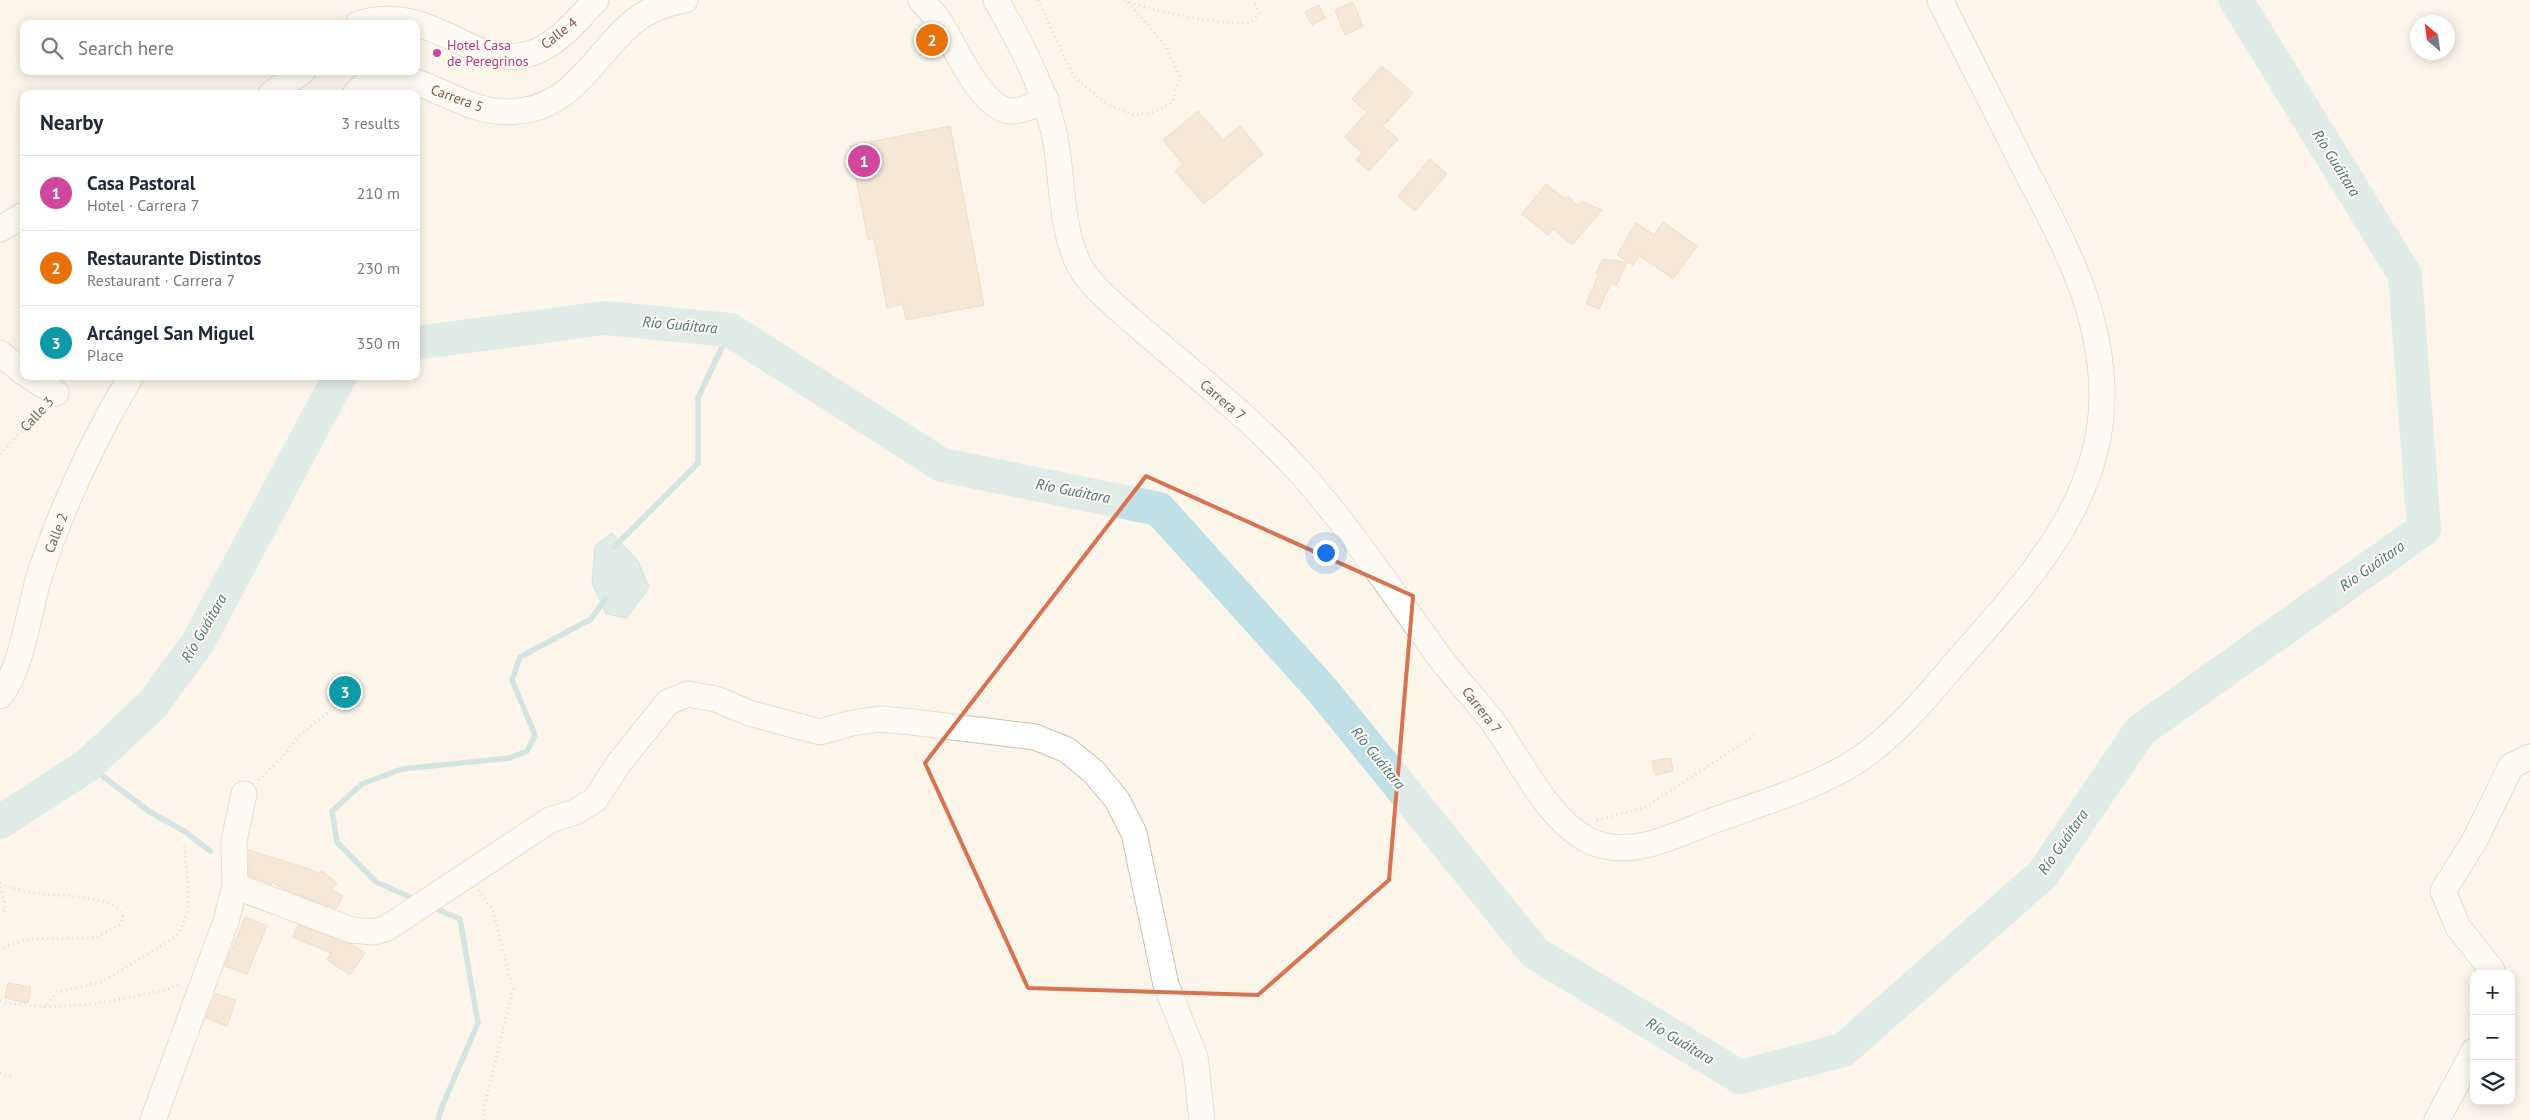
<!DOCTYPE html>
<meta charset="utf-8">
<style>
:root{--surface:#fff;--page:#f2f2f3;--text:#1f2937;--muted:#747a83;--line:#e0e1e3;--accent:#0f766e}
body{margin:0;font-family:"PT Sans",sans-serif;background:var(--page);color:var(--text)}
.controls{position:absolute;right:15px;bottom:15px;display:grid;overflow:hidden;border-radius:10px;box-shadow:0 2px 12px #0003}
.controls button{width:45px;height:45px;display:grid;place-items:center;padding:0;border:0;border-bottom:1px solid var(--line);background:var(--surface);color:var(--text);font:25px sans-serif}
.compass{position:absolute;left:2410px;top:15px;width:45px;height:45px;border-radius:50%;background:var(--surface);box-shadow:0 2px 12px #0003;rotate:331deg}
.you{position:absolute;left:1325px;top:552px;width:18px;height:18px;margin:-12px;border:4px solid #fff;border-radius:50%;background:#1a73e8;box-shadow:0 0 0 8px #1a73e833}
.badge{display:grid;place-items:center;width:32px;height:32px;border-radius:50%;background:var(--accent);color:#fff;font-size:16px;font-weight:700}
.pin{position:absolute;translate:-50% -50%;border:2px solid #fff;box-shadow:0 1px 5px #0006}
.list{margin:0;padding:0;list-style:none}
h2{display:flex;justify-content:space-between;align-items:center;height:65px;margin:0;padding:0 20px;font-size:21px}
h2 small{font-size:16px;font-weight:400;color:var(--muted)}
.list li{display:grid;grid-template-columns:32px 1fr auto;gap:15px;align-items:center;box-sizing:border-box;height:75px;padding:0 20px;border-top:1px solid var(--line)}
.list b{display:block;font-size:19px;white-space:nowrap}
.list p{margin:0;font-size:16px;white-space:nowrap;color:var(--muted)}
.list em{font-size:16px;font-style:normal;color:var(--muted)}
.icon{flex:none;width:28px;height:28px;fill:none;stroke:currentColor;stroke-width:2;stroke-linecap:round;stroke-linejoin:round}
.map{position:relative;flex:none;width:2530px;height:1120px;overflow:hidden}
.search{position:absolute;background:var(--surface);box-shadow:0 2px 12px #0003;left:20px;top:20px;width:400px;height:55px;display:flex;align-items:center;gap:12px;box-sizing:border-box;padding:0 18px;border-radius:10px;color:var(--muted);font-size:19px}
.panel{position:absolute;background:var(--surface);box-shadow:0 2px 12px #0003;left:20px;top:90px;width:400px;height:290px;border-radius:10px}
.map>svg:first-child{display:block}
</style>
<div class="map">
<svg width="2530" height="1120" viewBox="0 0 2530 1120">
<rect width="100%" height="100%" fill="#fcf5ea"/>
<polygon fill="#bee0e6" stroke="#a5cfd8" points="612,533 638,561 649,587 627,618 606,614 592,583 595,546"/>
<g fill="none" stroke-linecap="round" stroke-linejoin="round">
<g stroke="#a5cfd8" stroke-width="5.5">
<polyline points="614,547 698,463 698,398 730,330"/>
<polyline points="88,765 150,812 184,831 210,851"/>
<polyline points="417,900 376,882 337,842 332,811 362,784 402,769 510,758 527,751 535,735 512,680 520,657 591,619 606,598"/>
<polyline points="432,907 460,919 478,1023 443,1104 438,1120"/>
</g>
<g stroke="#bee0e6" stroke-width="34">
<polyline points="416,343 605,318 730,330 942,465 1159,509 1323,691 1535,953 1740,1077 1843,1050 2043,874 2140,731 2424,529 2405,275 2236,0"/>
<polyline points="0,822 88,765 152,705 197,644 340,376"/>
</g>
</g>
<g fill="#f1d5c2" stroke="#e3bca3">
<polygon points="1353,2 1363,26 1345,35 1335,10"/>
<polygon points="1319,5 1325,18 1312,25 1305,12"/>
<polygon points="1382,66 1413,93 1383,126 1398,139 1369,171 1356,160 1362,153 1345,137 1367,112 1352,99"/>
<polygon points="1198,111 1223,140 1240,126 1263,154 1204,204 1175,171 1183,164 1163,140"/>
<polygon points="950,126 984,305 906,320 903,304 887,308 874,238 868,240 850,146"/>
<polygon points="1430,159 1447,174 1415,211 1398,196"/>
<polygon points="1546,184 1565,199 1568,196 1578,206 1582,201 1602,210 1572,245 1553,229 1548,235 1522,214"/>
<polygon points="1663,222 1697,246 1673,279 1639,255 1633,265 1617,255 1636,223 1654,235"/>
<polygon points="1603,259 1627,262 1616,286 1611,283 1599,309 1586,304 1599,274 1596,273"/>
<polygon points="1671,758 1673,771 1655,775 1652,761"/>
<polygon points="249,850 312,870 319,874 322,871 337,883 331,890 343,896 336,909 283,889 272,882 272,884 249,876"/>
<polygon points="245,917 267,926 247,974 225,966"/>
<polygon points="298,925 351,944 365,953 350,975 327,960 331,953 293,937"/>
<polygon points="8,983 31,987 28,1003 5,998"/>
<polygon points="215,993 236,1000 227,1026 206,1018"/>
</g>
<g fill="none" stroke-linecap="round" stroke-linejoin="round">
<g stroke="#cebeaf" stroke-width="27">
<g id="minor">
<path d="M921 0C928 8 936 15 941 24 955 46 982 112 1013 111 1023 111 1037 104 1046 99"/>
<path d="M996 0C1020 42 1041 81 1053 128 1064 173 1058 222 1079 265 1084 275 1093 284 1100 292 1167 355 1245 409 1306 479 1354 534 1395 596 1438 655 1455 678 1475 699 1493 722 1520 759 1547 819 1588 840 1627 860 1671 837 1707 823 1755 805 1816 788 1858 760 1898 733 1928 695 1959 659 2025 584 2102 503 2102 396 2102 308 2061 238 2022 163 1995 108 1967 54 1940 0"/>
<path d="M358 24C432 0 472 73 532 53 558 44 578 19 596 0"/>
<polyline points="271,94 303,71"/>
<path d="M355 94C389 56 436 94 474 106 487 111 505 113 519 111 574 106 595 54 633 22 649 9 665 4 685 0"/>
<polyline points="0,229 24,215"/>
<polyline points="0,353 24,373"/>
<polyline points="29,376 56,393"/>
<path d="M0 696C21 671 29 611 39 577 61 508 94 439 131 376"/>
<polyline points="235,886 351,930 374,932 387,928 550,820 575,812 595,800 619,763 668,702 688,694 716,699 749,713 820,732 852,723 880,719 912,722 1035,737 1067,750 1094,772 1117,800 1134,833 1166,985 1195,1057 1202,1120"/>
<polyline points="2492,974 2492,970 2458,927 2443,891 2475,840 2511,766 2530,757"/>
<polyline points="153,1120 226,921 235,886 234,841 244,794"/>
<polyline points="2437,1120 2474,1051"/>
</g>
</g>
<g stroke="#d7b9a5" stroke-width="3" stroke-dasharray="1 4" stroke-linecap="butt">
<polyline points="1038,0 1074,77 1106,103 1132,115 1153,112 1172,103 1180,76 1164,44 1127,1"/>
<path d="M1125 0C1143 9 1232 28 1250 22 1253 21 1256 17 1259 14L1254 0"/>
<polyline points="0,454 42,408"/>
<polyline points="259,780 281,758 300,735 345,699"/>
<polyline points="1597,820 1644,808 1758,733"/>
<path d="M0 883C33 899 71 892 105 902 112 904 120 909 123 917L121 924 95 938 25 939 0 949"/>
<polyline points="0,887 6,909 0,914"/>
<polyline points="479,890 493,911 513,989 483,1111 485,1120"/>
<path d="M0 1001C48 1011 93 1006 140 995 154 992 169 990 181 983"/>
<path d="M44 1008 57 992 102 982 174 938C197 913 186 875 184 844"/>
<polyline points="0,1073 13,1076"/>
</g>
<use href="#minor" stroke="#fff" stroke-width="25"/>
</g>
<path d="M0 0H2530V1120H0ZM1146 476 1413 596 1389 880 1258 995 1028 988 925 763Z" fill="#fcf5ea" fill-opacity=".55" fill-rule="evenodd"/>
<path fill="none" stroke="#d77252" stroke-width="4" stroke-linejoin="round" d="M1146 476 1413 596 1389 880 1258 995 1028 988 925 763Z"/>
<circle fill="#d1479c" stroke="#fff9f1" stroke-width="2" cx="437" cy="53" r="5"/>
<g text-anchor="middle" stroke-width="4" stroke-linejoin="round" paint-order="stroke">
<g font-size="14" fill="#775d4d" stroke="#fff9f1">
<text transform="translate(559 33) rotate(-38)" y="5">Calle 4</text>
<text transform="translate(457 98) rotate(20)" y="5">Carrera 5</text>
<text transform="translate(1223 400) rotate(40)" y="5">Carrera 7</text>
<text transform="translate(37 414) rotate(-47)" y="5">Calle 3</text>
<text transform="translate(56 533) rotate(-69)" y="5">Calle 2</text>
<text transform="translate(1482 710) rotate(52)" y="5">Carrera 7</text>
</g>
<g font-size="14" fill="#b23c85" stroke="#fff9f1" text-anchor="start">
<text x="447" y="50">Hotel Casa<tspan x="447" dy="16">de Peregrinos</tspan></text>
</g>
<g font-size="15" font-style="italic" fill="#437783" stroke="#fff9f1">
<text transform="translate(2336 163) rotate(58)" y="5">Río Guáitara</text>
<text transform="translate(680 325) rotate(5)" y="5">Río Guáitara</text>
<text transform="translate(1073 491) rotate(11)" y="5">Río Guáitara</text>
<text transform="translate(2372 566) rotate(-35)" y="5">Río Guáitara</text>
<text transform="translate(204 628) rotate(-60)" y="5">Río Guáitara</text>
<text transform="translate(1378 758) rotate(51)" y="5">Río Guáitara</text>
<text transform="translate(2063 842) rotate(-55)" y="5">Río Guáitara</text>
<text transform="translate(1680 1041) rotate(31)" y="5">Río Guáitara</text>
</g>
</g>
</svg>
<div class="controls">
<button>+</button>
<button>−</button>
<button><svg class="icon" aria-label="layers" viewBox="0 0 24 24"><path d="M12 4l9 5-9 5-9-5zM3 14l9 5 9-5"/></svg></button>
</div>
<svg class="compass" viewBox="-18 -18 36 36"><path d="M0-13l5 13h-10z" fill="#e53935"/><path d="M0 13l5-13h-10z" fill="#747a83"/></svg>
<div class="you"></div>
<div class="pin badge" style="left:864px;top:161px;background:#d1479c">1</div>
<div class="pin badge" style="left:932px;top:40px;background:#e8710a">2</div>
<div class="pin badge" style="left:345px;top:692px;background:#0f9aa8">3</div>
<div class="search"><svg class="icon" aria-label="search" viewBox="0 0 24 24"><circle cx="10" cy="10" r="6"/><path d="M15 15l6 6"/></svg>Search here</div>
<section class="panel">
<h2>Nearby<small>3 results</small></h2>
<ul class="list">
<li><span class="badge" style="background:#d1479c">1</span><div><b>Casa Pastoral</b><p>Hotel · Carrera 7</p></div><em>210 m</em></li>
<li><span class="badge" style="background:#e8710a">2</span><div><b>Restaurante Distintos</b><p>Restaurant · Carrera 7</p></div><em>230 m</em></li>
<li><span class="badge" style="background:#0f9aa8">3</span><div><b>Arcángel San Miguel</b><p>Place</p></div><em>350 m</em></li>
</ul>
</section>
</div>
